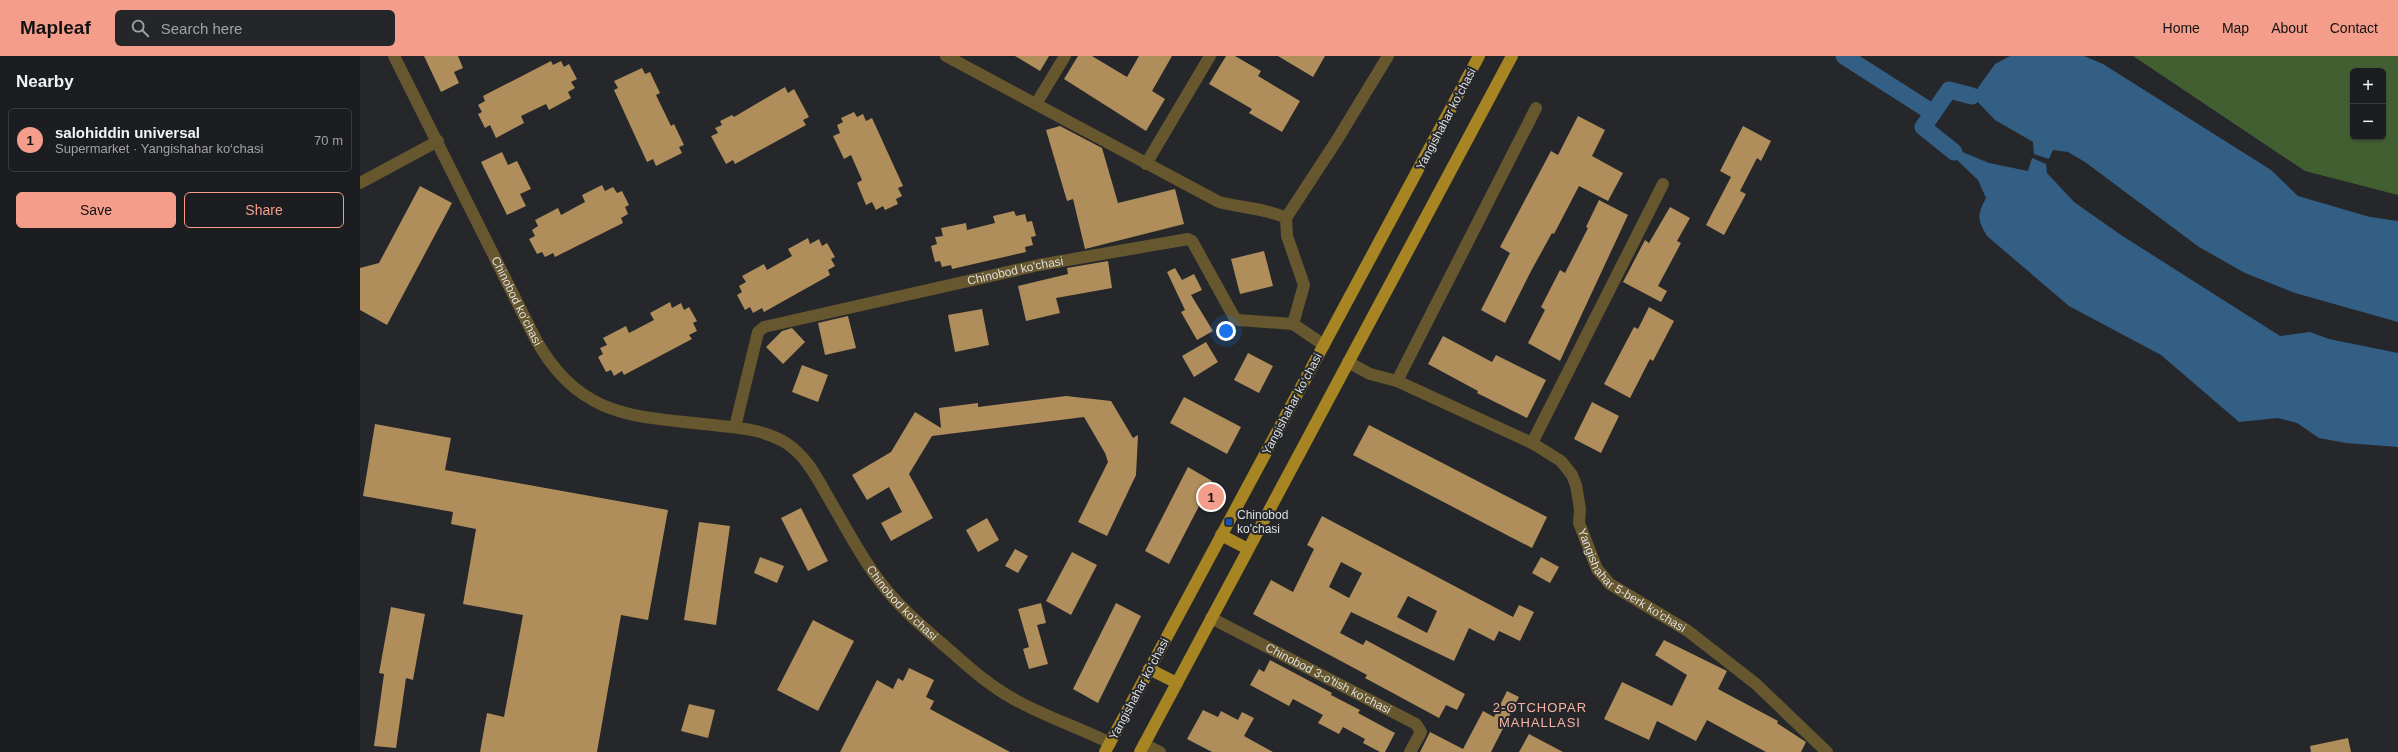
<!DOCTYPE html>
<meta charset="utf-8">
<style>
:root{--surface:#1c1d20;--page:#252629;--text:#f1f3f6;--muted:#a0a2a5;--line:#3a3b3e;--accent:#f49d8b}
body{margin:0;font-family:Arial,sans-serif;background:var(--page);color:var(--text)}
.controls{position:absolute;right:12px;top:12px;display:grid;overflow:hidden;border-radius:6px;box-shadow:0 1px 3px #0004}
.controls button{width:36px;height:36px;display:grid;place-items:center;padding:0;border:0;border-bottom:1px solid var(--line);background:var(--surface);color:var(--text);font:20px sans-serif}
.you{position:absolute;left:866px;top:275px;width:14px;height:14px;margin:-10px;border:3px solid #fff;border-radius:50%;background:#1a73e8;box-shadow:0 0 0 6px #1a73e833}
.badge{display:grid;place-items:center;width:26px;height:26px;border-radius:50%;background:var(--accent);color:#111;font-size:13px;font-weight:700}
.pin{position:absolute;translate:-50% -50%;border:2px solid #fff;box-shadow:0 1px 4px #0006}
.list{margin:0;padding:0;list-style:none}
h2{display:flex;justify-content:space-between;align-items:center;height:52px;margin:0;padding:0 16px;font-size:17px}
h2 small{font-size:13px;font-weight:400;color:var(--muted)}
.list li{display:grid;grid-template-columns:26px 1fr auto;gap:12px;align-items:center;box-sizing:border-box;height:64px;margin:0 8px 8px;padding:0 8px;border:1px solid var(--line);border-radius:6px}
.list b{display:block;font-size:15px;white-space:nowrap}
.list p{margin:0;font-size:13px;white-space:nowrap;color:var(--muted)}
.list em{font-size:13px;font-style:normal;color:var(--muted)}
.actions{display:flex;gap:8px;padding:12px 16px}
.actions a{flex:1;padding:9px 0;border:1px solid var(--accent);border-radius:6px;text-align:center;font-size:14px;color:var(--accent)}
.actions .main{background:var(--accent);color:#111}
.icon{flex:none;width:22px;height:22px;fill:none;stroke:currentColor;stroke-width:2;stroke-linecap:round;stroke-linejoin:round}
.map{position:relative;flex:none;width:2038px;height:696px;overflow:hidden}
header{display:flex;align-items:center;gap:24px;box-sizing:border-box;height:56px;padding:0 20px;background:var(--accent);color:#111}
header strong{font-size:19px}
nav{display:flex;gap:22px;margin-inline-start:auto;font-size:14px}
.search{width:280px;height:36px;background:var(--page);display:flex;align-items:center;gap:10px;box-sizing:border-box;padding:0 14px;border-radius:6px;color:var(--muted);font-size:15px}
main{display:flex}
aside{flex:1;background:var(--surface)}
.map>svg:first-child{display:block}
</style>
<header>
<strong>Mapleaf</strong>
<div class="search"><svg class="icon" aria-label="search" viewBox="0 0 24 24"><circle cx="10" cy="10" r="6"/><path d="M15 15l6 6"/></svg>Search here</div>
<nav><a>Home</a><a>Map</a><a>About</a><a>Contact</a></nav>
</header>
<main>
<aside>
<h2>Nearby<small></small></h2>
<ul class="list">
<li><span class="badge">1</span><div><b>salohiddin universal</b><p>Supermarket · Yangishahar ko‘chasi</p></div><em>70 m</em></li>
</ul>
<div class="actions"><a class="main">Save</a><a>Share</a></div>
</aside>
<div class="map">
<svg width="2038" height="696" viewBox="0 0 2038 696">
<rect width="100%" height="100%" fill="#25272a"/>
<path fill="#425f31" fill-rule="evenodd" d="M1773 0H2038V139L1945 115ZM1993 15H2023V81H1993Z"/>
<g fill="#335f85">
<polygon points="1650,0 1724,0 1743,8 1911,114 1938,140 2010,161 2038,165 2038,266 1935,237 1885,217 1839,191 1725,106 1708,96 1693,94 1689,103 1674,98 1673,86 1635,64 1612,40 1635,8"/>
<path d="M1600 95 1629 107 1668 115 1672 102 1686 108 1687 117 1714 146 1761 179 1920 280 1950 276 1969 283 2038 297V391L1986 387 1959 382 1937 367 1918 362 1879 366 1801 299 1709 250 1627 180C1617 163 1617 159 1626 142L1618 124 1598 105 1594 96Z"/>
</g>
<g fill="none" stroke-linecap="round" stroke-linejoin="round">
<g stroke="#335f85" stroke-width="17">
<polyline points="1484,0 1573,57 1563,71 1594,96"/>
<polyline points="1573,57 1589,34 1612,40"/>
</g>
</g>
<g fill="#af8e5c" fill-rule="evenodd">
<polygon points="64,0 98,0 103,12 94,16 99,27 81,36"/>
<polygon points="655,0 689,0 680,15"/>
<polygon points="718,0 732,0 767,21 779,0 812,0 792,35 805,43 786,75 704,23"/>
<polygon points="866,0 875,0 901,15 898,20 940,45 922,76 889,57 892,53 849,28"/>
<polygon points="918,0 965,0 953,21"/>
<polygon points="191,5 193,9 201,5 204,11 209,8 217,23 211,26 215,32 208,36 211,42 189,54 186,48 161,60 164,67 136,82 130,69 125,72 118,58 122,56 118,49 125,45 123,40"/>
<polygon points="282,12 285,18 290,16 300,37 296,39 311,70 314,68 324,89 319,91 322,97 296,110 293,103 287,106 254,34 258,32 254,25"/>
<polygon points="425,31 428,37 434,33 449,61 443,64 446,69 375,108 373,104 366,108 351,80 358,77 355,72 362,69 360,65 372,59 374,61"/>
<polygon points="494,56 497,61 503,58 506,65 512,62 543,130 538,132 542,140 536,143 538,148 525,154 523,150 516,154 512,146 506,149 497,127 502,124 491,99 484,103 473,80 480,77 477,69 483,66 481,62"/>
<polygon points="1218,60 1245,74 1232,100 1263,117 1248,145 1219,130 1194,178 1192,177 1171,215 1145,267 1121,254 1150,197 1140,191 1191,95 1198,99"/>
<polygon points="700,70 742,92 758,147 815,133 824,168 725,193 713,143 707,145 686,74"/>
<polygon points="1383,70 1411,85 1401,105 1397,102 1380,135 1386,138 1364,179 1346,169 1371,121 1360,115"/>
<polygon points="142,96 148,109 157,105 171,133 160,138 166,150 147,159 121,106"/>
<polygon points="242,129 245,135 253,131 257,137 262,135 269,149 265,151 268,158 261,162 263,167 195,201 193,197 185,201 182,196 177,198 169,183 175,180 172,174 178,170 175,164 198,152 201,159 225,146 222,139"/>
<polygon points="60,130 92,147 27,269 0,254 0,212 19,207"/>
<polygon points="1239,144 1268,159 1200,305 1168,287 1185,254 1181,251 1200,214 1205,217 1228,172 1226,171"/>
<polygon points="1310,151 1330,162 1317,185 1321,187 1298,230 1307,235 1301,246 1263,226 1285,184 1289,187"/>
<polygon points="654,155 656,160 665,158 667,166 672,165 676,180 671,181 673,189 665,191 666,196 592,213 591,209 582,211 580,205 575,206 571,190 577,188 575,181 583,180 581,172 606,167 607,174 635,167 633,160"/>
<polygon points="448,182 450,188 459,183 462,190 467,187 475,201 471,203 475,210 468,214 470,219 404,256 402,252 393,257 390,251 385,254 377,239 382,236 379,230 386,226 382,220 404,208 407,214 432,200 428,193"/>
<polygon points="904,195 913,230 880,238 871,203"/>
<polygon points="748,205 752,232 696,242 700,257 666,265 658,230 708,218 707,212"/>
<polygon points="815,212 822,224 834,218 842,234 831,239 853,275 837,284 821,256 825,254 807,216"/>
<polygon points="310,246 312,252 321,247 324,254 329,251 337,265 333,267 337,275 329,279 332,283 264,319 262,315 254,320 251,314 246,316 238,301 243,298 240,292 247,289 243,282 266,270 269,277 294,264 290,257"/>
<polygon points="1289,251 1314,265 1293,305 1290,303 1270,342 1244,328 1274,271 1278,273"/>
<polygon points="622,253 629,289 595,296 588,259"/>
<polygon points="488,260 496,292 465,299 458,267"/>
<polygon points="432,272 445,286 423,308 406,291 422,275"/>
<polygon points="1083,280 1132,306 1136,299 1186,324 1167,362 1117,337 1118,335 1068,308"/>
<polygon points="846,286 858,306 834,321 822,300"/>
<polygon points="888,297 913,310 899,337 874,324"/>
<polygon points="442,309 468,319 458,346 432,336"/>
<polygon points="706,340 751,345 773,382 778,379 776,419 747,480 718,466 748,406 745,397 724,361 572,380 549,418 573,462 531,485 521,467 542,456 529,431 507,444 492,419 531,396 555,356 581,372 579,352 618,347 618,351"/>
<polygon points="824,341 881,371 867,398 810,367"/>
<polygon points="1232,346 1259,360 1241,397 1214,383"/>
<polygon points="15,368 91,382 85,414 308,454 288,564 261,559 237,696 120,696 127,657 144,661 163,559 103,548 116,473 91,468 93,456 3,440"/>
<polygon points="1009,369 1187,461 1172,492 993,399"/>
<polygon points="828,411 852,425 809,508 785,495"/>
<polygon points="441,452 468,505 448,515 421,462"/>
<path d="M962 460 1153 561 1159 549 1174 556 1160 585 1139 575 1134 585 1109 572 1094 605 991 556 980 577 1003 589 1006 584 1105 638 1097 654 1086 649 1079 662 1005 622 1007 619 893 558 911 524 933 536 954 493 947 489ZM981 506 1002 517 989 542 969 531ZM1048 540 1077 555 1067 577 1037 561Z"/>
<polygon points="627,462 639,484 618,496 606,474"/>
<polygon points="339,466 370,470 356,569 324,564"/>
<polygon points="655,493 668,500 658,517 645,510"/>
<polygon points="712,496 737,509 711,559 686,545"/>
<polygon points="400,501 424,510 417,527 394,517"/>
<polygon points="1181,501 1199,511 1190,527 1172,517"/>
<polygon points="681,547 686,567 677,569 688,608 669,613 663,593 669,591 658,553"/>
<polygon points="756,547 781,560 738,647 713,633"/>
<polygon points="31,551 65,558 53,624 46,622 36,692 14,690 24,618 19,617"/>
<polygon points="453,564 494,585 458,655 417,634"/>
<polygon points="1304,584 1367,615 1358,633 1418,665 1417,667 1446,686 1441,696 1406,696 1347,664 1336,685 1297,665 1289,684 1244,663 1262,626 1312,650 1327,619 1295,599"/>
<polygon points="910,604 972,637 971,639 1000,654 998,657 1035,677 1025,696 1020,696 1003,687 1005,683 983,671 979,678 958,667 963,659 933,643 929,650 890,629 899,613 904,616"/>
<polygon points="549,612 574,624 566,641 574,645 570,653 650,696 480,696 517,624 533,633 538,622 543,625"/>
<polygon points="1147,635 1159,641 1131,696 1060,696 1070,676 1103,693 1123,655 1134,661"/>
<polygon points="329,648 355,654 348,682 321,675"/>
<polygon points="843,654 858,661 861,655 878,664 882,656 894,662 884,680 913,696 852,696 827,683"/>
<polygon points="1169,678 1203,696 1159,696"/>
<polygon points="1988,682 1991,696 1951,696 1950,690"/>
</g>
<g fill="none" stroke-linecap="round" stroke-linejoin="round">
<g stroke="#67572e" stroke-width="12">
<path id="s1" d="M34 0 175 282C220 365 278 360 361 370 383 372 407 375 426 387 448 401 459 426 472 448 488 475 502 503 521 527 540 552 564 572 587 592 608 610 628 629 652 642 683 660 718 671 750 687"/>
<path d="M586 0 859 146C882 152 905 152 926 162L927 180 944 229 933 268"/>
<polyline points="676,48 705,0"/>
<polyline points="786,108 850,0"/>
<polyline points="0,127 78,85"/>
<polyline points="926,162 977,84 1028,0"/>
<path id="s2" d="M988 306 1010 318 1037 325 1172 387 1201 405 1212 419 1216 429 1220 453 1219 467 1237 513 1250 528 1328 575 1396 628 1467 696"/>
<polyline points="1037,325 1176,52"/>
<path id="s3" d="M375 371 398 276 404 271 679 209 828 183 832 185 874 261 878 264 933 268 964 289"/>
<polyline points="1172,387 1303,128"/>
<path id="s4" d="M851 562 1056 668 1061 676 1050 696"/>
<polyline points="784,688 800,696"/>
</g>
<g stroke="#a78522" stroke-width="12">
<polyline points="861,479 888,493"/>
<polyline points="789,613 817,627"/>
<polyline points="745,696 1119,0"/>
<polyline points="780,696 1152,0"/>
</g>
</g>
<rect fill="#1a4fb4" stroke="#25272a" stroke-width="1.5" x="865" y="462" width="8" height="8" rx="2"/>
<g text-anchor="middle" stroke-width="4" stroke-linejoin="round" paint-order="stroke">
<g font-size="12" fill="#dedfe1" stroke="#25272a">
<text transform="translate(1086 63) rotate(-62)" y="4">Yangishahar ko‘chasi</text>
<text dy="4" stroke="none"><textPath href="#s3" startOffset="363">Chinobod ko'chasi</textPath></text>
<text dy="4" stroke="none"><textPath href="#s1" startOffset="274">Chinobod ko'chasi</textPath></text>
<text transform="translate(932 348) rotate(-62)" y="4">Yangishahar ko‘chasi</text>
<text dy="4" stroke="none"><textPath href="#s2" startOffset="384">Yangishahar 5-berk ko'chasi</textPath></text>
<text dy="4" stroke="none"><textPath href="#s1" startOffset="800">Chinobod ko'chasi</textPath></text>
<text dy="4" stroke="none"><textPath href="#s4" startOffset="132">Chinobod 3-o'tish ko'chasi</textPath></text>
<text transform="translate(779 633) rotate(-62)" y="4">Yangishahar ko‘chasi</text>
</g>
<g font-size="12" fill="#dedfe1" stroke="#25272a" text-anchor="start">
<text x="877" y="463">Chinobod<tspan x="877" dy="14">ko'chasi</tspan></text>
</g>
<g font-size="13" letter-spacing="1" fill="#f5b4a5" stroke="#25272a">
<text x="1180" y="656">2-OTCHOPAR<tspan x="1180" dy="15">MAHALLASI</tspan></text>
</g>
</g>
</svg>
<div class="controls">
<button>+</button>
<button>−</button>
</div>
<div class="you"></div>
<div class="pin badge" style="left:851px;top:441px">1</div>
</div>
</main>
